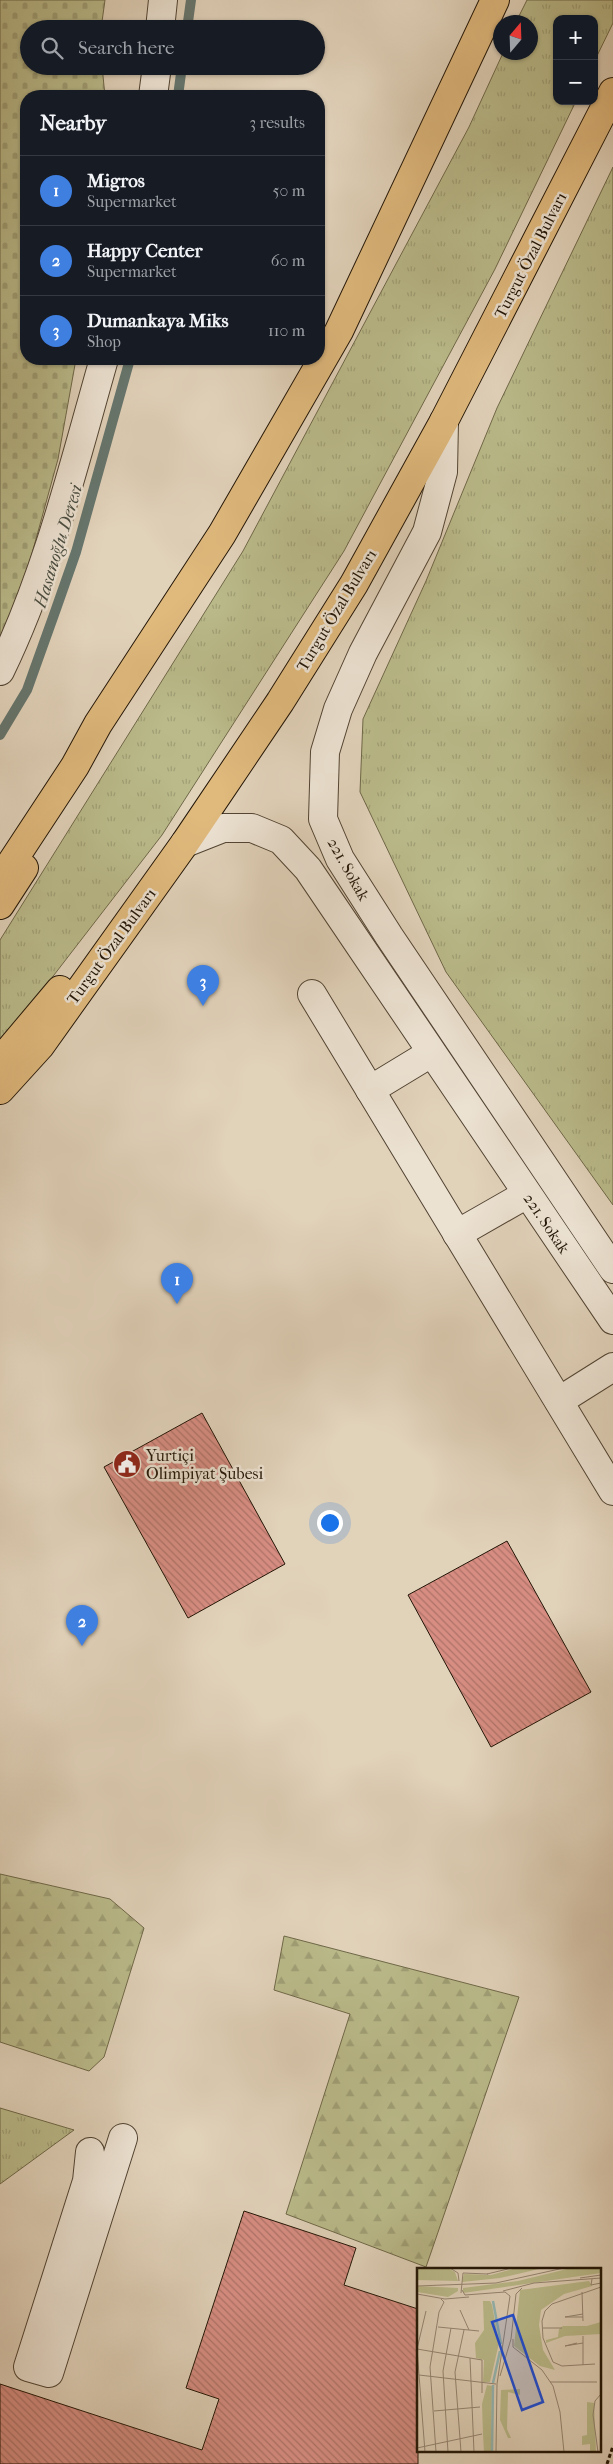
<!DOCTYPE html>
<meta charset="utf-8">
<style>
:root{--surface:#171b24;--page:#242831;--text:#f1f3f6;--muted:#9ea1a6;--line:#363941;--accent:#8c9099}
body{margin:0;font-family:"IM FELL French Canon",serif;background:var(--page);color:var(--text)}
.controls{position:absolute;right:15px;top:15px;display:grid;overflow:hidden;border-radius:10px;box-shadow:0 1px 4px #0004}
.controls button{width:45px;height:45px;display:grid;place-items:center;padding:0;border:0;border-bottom:1px solid var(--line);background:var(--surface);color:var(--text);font:25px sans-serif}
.compass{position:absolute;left:493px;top:15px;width:45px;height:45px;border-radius:50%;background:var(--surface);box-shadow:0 1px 4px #0004;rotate:19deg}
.you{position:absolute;left:329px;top:1522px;width:18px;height:18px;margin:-12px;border:4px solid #fff;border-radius:50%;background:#1a73e8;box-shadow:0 0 0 8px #1a73e833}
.badge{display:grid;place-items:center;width:32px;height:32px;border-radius:50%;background:var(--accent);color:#fff;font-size:16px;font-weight:700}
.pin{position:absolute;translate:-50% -41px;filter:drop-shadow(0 1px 2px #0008)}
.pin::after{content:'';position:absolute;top:26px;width:18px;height:15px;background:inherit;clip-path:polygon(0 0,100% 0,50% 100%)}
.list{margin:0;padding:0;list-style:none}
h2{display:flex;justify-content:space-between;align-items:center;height:65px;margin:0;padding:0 20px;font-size:21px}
h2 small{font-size:16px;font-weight:400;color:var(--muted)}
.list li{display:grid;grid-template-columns:32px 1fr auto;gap:15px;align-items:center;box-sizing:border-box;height:70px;padding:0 20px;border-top:1px solid var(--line)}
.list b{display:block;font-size:19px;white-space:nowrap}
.list p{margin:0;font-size:16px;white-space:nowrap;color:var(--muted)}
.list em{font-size:16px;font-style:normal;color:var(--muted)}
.icon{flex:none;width:28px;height:28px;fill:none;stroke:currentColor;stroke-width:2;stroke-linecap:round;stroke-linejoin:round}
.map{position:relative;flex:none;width:613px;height:2464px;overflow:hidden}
.search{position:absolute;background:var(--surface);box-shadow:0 1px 4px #0004;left:20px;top:20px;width:305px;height:55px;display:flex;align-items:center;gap:12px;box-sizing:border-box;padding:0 18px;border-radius:28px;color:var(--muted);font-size:19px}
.panel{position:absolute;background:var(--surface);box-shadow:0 1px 4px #0004;left:20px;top:90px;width:305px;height:275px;border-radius:20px}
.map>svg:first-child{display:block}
</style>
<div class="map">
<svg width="613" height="2464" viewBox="0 0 613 2464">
<defs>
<pattern id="grass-tufts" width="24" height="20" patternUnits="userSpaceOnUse" patternTransform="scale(1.25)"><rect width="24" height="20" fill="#baba8a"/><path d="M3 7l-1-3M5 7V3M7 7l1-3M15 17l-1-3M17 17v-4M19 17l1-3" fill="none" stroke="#a09f76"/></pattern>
<pattern id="forest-firs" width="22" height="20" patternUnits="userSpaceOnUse" patternTransform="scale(1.25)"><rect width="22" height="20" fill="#baba8a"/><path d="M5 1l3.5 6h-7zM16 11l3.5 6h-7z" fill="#a09f76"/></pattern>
<pattern id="cemetery-stones" width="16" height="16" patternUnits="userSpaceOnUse" patternTransform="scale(1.25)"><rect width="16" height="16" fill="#baba8a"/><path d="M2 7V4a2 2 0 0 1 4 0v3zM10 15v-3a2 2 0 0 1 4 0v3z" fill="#a09f76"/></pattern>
<pattern id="building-back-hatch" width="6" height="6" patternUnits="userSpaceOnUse" patternTransform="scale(1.25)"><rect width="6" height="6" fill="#d78d82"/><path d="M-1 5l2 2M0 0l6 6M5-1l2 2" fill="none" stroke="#ae7268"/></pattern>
</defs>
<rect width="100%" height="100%" fill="#e1d2ba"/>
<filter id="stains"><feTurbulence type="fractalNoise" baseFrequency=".004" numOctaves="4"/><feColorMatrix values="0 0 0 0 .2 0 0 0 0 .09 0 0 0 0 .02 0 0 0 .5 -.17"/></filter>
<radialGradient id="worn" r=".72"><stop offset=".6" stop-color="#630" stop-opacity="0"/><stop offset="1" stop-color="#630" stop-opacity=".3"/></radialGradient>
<g fill="url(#grass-tufts)" stroke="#6e6848">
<polygon points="527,0 613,0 613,23 594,62 594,19 557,19 557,101 576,101 495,269 344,551 162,835 0,1045 0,940 243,551 469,127 503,53 530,52 530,22 516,22"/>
<polygon points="613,167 613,1205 446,972 360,792 363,719 426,581 497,408"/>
<polygon points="0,2108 74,2130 0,2184"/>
</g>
<g fill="url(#forest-firs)" stroke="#6e6848">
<polygon points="0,1874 110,1899 144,1928 104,2057 89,2071 0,2042"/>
<polygon points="284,1936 519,1997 426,2267 286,2214 350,2014 274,1990"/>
</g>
<polygon fill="url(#cemetery-stones)" stroke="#6e6848" points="0,0 105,0 101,29 29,29 29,66 102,66 105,96 26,96 26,359 76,359 58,459 22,590 0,637"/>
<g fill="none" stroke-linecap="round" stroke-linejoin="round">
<g stroke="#66766e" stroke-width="10">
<polyline points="187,29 191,0"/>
<polyline points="178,96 182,66"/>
<polyline points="0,735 27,690 56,609 76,552 130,359"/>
</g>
</g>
<g fill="url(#building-back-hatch)" stroke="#221506">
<polygon points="202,1413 285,1564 188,1618 104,1467"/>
<polygon points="507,1541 591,1692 491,1747 408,1595"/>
<polygon points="244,2211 356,2248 344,2285 418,2309 418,2464 0,2464 0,2384 202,2450 219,2399 186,2388"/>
</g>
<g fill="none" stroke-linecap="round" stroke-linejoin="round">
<g stroke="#524433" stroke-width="30">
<g id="minor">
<polyline points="160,29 163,0"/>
<polyline points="153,96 157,66"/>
<polyline points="444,421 443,472 427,532 363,653 338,709 325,752 323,819 340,859 389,936 613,1269"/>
<path d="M0 671C48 572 74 464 104 359"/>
<polyline points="185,843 223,828 252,828 281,840 308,869 613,1320"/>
<polyline points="312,994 613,1491"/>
<polyline points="370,1090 431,1053"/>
<polyline points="457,1234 527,1194"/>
<polyline points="559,1401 613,1367"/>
<polyline points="90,2152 87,2181 28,2367 49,2373 123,2138"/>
</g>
</g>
<g stroke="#221506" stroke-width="30">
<g id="major">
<polyline points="0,880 75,766 98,724 222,534 339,331 495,0"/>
<polyline points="0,905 24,868"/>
<polyline points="0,1058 7,1053 60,990"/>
<polyline points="0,1090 40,1046 185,843 280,702 354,584 444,421 613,92"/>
</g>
</g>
<polyline stroke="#221506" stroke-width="3" stroke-dasharray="4 2.5" stroke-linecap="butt" points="607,2464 613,2446"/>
<use href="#minor" stroke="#ece2d2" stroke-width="28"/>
<use href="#major" stroke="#e0b97d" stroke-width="28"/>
</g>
<defs>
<g id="civic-disc" transform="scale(1.4375)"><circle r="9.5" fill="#8f2418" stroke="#ece2d2"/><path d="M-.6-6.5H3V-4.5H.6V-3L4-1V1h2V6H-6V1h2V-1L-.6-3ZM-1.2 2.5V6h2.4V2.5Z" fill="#fff"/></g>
</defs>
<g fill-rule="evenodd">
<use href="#civic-disc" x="127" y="1464"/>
</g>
<g text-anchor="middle" stroke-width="5" stroke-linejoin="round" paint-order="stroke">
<g font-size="16" fill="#221506" stroke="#ece2d2">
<text transform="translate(530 255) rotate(-63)" y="6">Turgut Özal Bulvarı</text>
<text transform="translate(336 610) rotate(-59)" y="6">Turgut Özal Bulvarı</text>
<text transform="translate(349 869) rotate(61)" y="6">221. Sokak</text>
<text transform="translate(111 946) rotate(-54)" y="6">Turgut Özal Bulvarı</text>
<text transform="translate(547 1223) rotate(56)" y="6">221. Sokak</text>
</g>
<g font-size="16" fill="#221506" stroke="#ece2d2" text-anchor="start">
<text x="146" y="1461">Yurtiçi<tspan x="146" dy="18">Olimpiyat Şubesi</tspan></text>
</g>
<g font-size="18" font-style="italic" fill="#4a4e43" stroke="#ece2d2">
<text transform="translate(58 546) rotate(-73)" y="6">Hasanoğlu Deresi</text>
</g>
</g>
<g transform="translate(417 2268)">
<rect width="184" height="184" fill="#e1d2ba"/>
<path d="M0 0H31L38 4 41 13 0 12ZM99 0H126L83 10 45 14 47 6 74 7ZM154 0H184V5L46 25V20L101 13ZM172 13 175 18 147 26 124 42 122 57 126 82 138 102 123 98 97 78 103 22ZM0 18 41 20V23L31 29 0 24Z" fill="#baba8a"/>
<path d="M103 121V127L91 124 90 161 94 170H91L83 152 84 122ZM170 134 177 135 179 184H173V176L165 177V168L170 167Z" fill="#baba8a"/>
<path d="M66 33H73L75 37 82 75 73 114H66L67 92 59 90 58 75 67 62Z" fill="#baba8a"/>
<path d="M184 54V66L148 68 129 75V72L141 69 142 61 146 58H170ZM70 117 75 118 74 184H67L66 166 65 136Z" fill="#baba8a"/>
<path fill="none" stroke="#94b7b3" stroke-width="2.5" d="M76 33 84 76M76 115 83 83M75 184 76 117"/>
<path fill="none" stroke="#958672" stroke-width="1" d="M33 0 41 5 42 13M70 6 95 0M163 10 184 7M175 11 174 17 184 15M0 18 79 15 147 0M45 22 48 27 88 24 93 28 80 116 79 184M86 23 117 15 184 10M165 24 166 53M44 25 46 5 71 6M0 26 28 31 52 29M43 42 52 62M166 46 148 49H166M21 59 62 63M126 60H145M166 68V97M96 71V79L125 102 136 118 143 144 147 184M160 75 148 78 166 75M0 81 65 92V125M53 90 57 184M178 96 145 98 136 94 126 70 125 53 128 43 135 36 184 19M2 107 79 116M83 108 94 71 99 26 105 20M133 114H180M17 143 63 139M0 180 65 166M8 184 0 81 9 43M19 184 13 99 22 44 27 34 24 31M31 184 26 103 34 60M44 184 38 104 47 62M181 184 176 147 178 133 184 126"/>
<path fill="#1d4ed8" fill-opacity="0.15" stroke="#1d4ed8" stroke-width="2.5" d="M96 47 126 134 105 142 75 54Z"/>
<rect width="184" height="184" fill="none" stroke="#221506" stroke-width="2.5"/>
</g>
<rect width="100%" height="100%" filter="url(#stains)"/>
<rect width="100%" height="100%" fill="url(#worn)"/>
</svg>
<div class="controls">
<button>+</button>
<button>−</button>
</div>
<svg class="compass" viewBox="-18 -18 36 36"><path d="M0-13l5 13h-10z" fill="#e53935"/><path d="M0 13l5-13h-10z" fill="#9ea1a6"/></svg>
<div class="you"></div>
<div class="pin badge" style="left:177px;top:1304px;background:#3f7fe0">1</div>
<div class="pin badge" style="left:82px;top:1646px;background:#3f7fe0">2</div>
<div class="pin badge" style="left:203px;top:1006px;background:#3f7fe0">3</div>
<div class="search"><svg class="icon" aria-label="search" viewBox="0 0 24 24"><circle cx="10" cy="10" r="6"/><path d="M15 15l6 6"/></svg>Search here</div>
<section class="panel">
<h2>Nearby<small>3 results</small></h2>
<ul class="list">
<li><span class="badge" style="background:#3f7fe0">1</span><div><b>Migros</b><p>Supermarket</p></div><em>50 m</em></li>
<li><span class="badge" style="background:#3f7fe0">2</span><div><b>Happy Center</b><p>Supermarket</p></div><em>60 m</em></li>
<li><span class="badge" style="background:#3f7fe0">3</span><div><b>Dumankaya Miks</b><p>Shop</p></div><em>110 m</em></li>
</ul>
</section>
</div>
